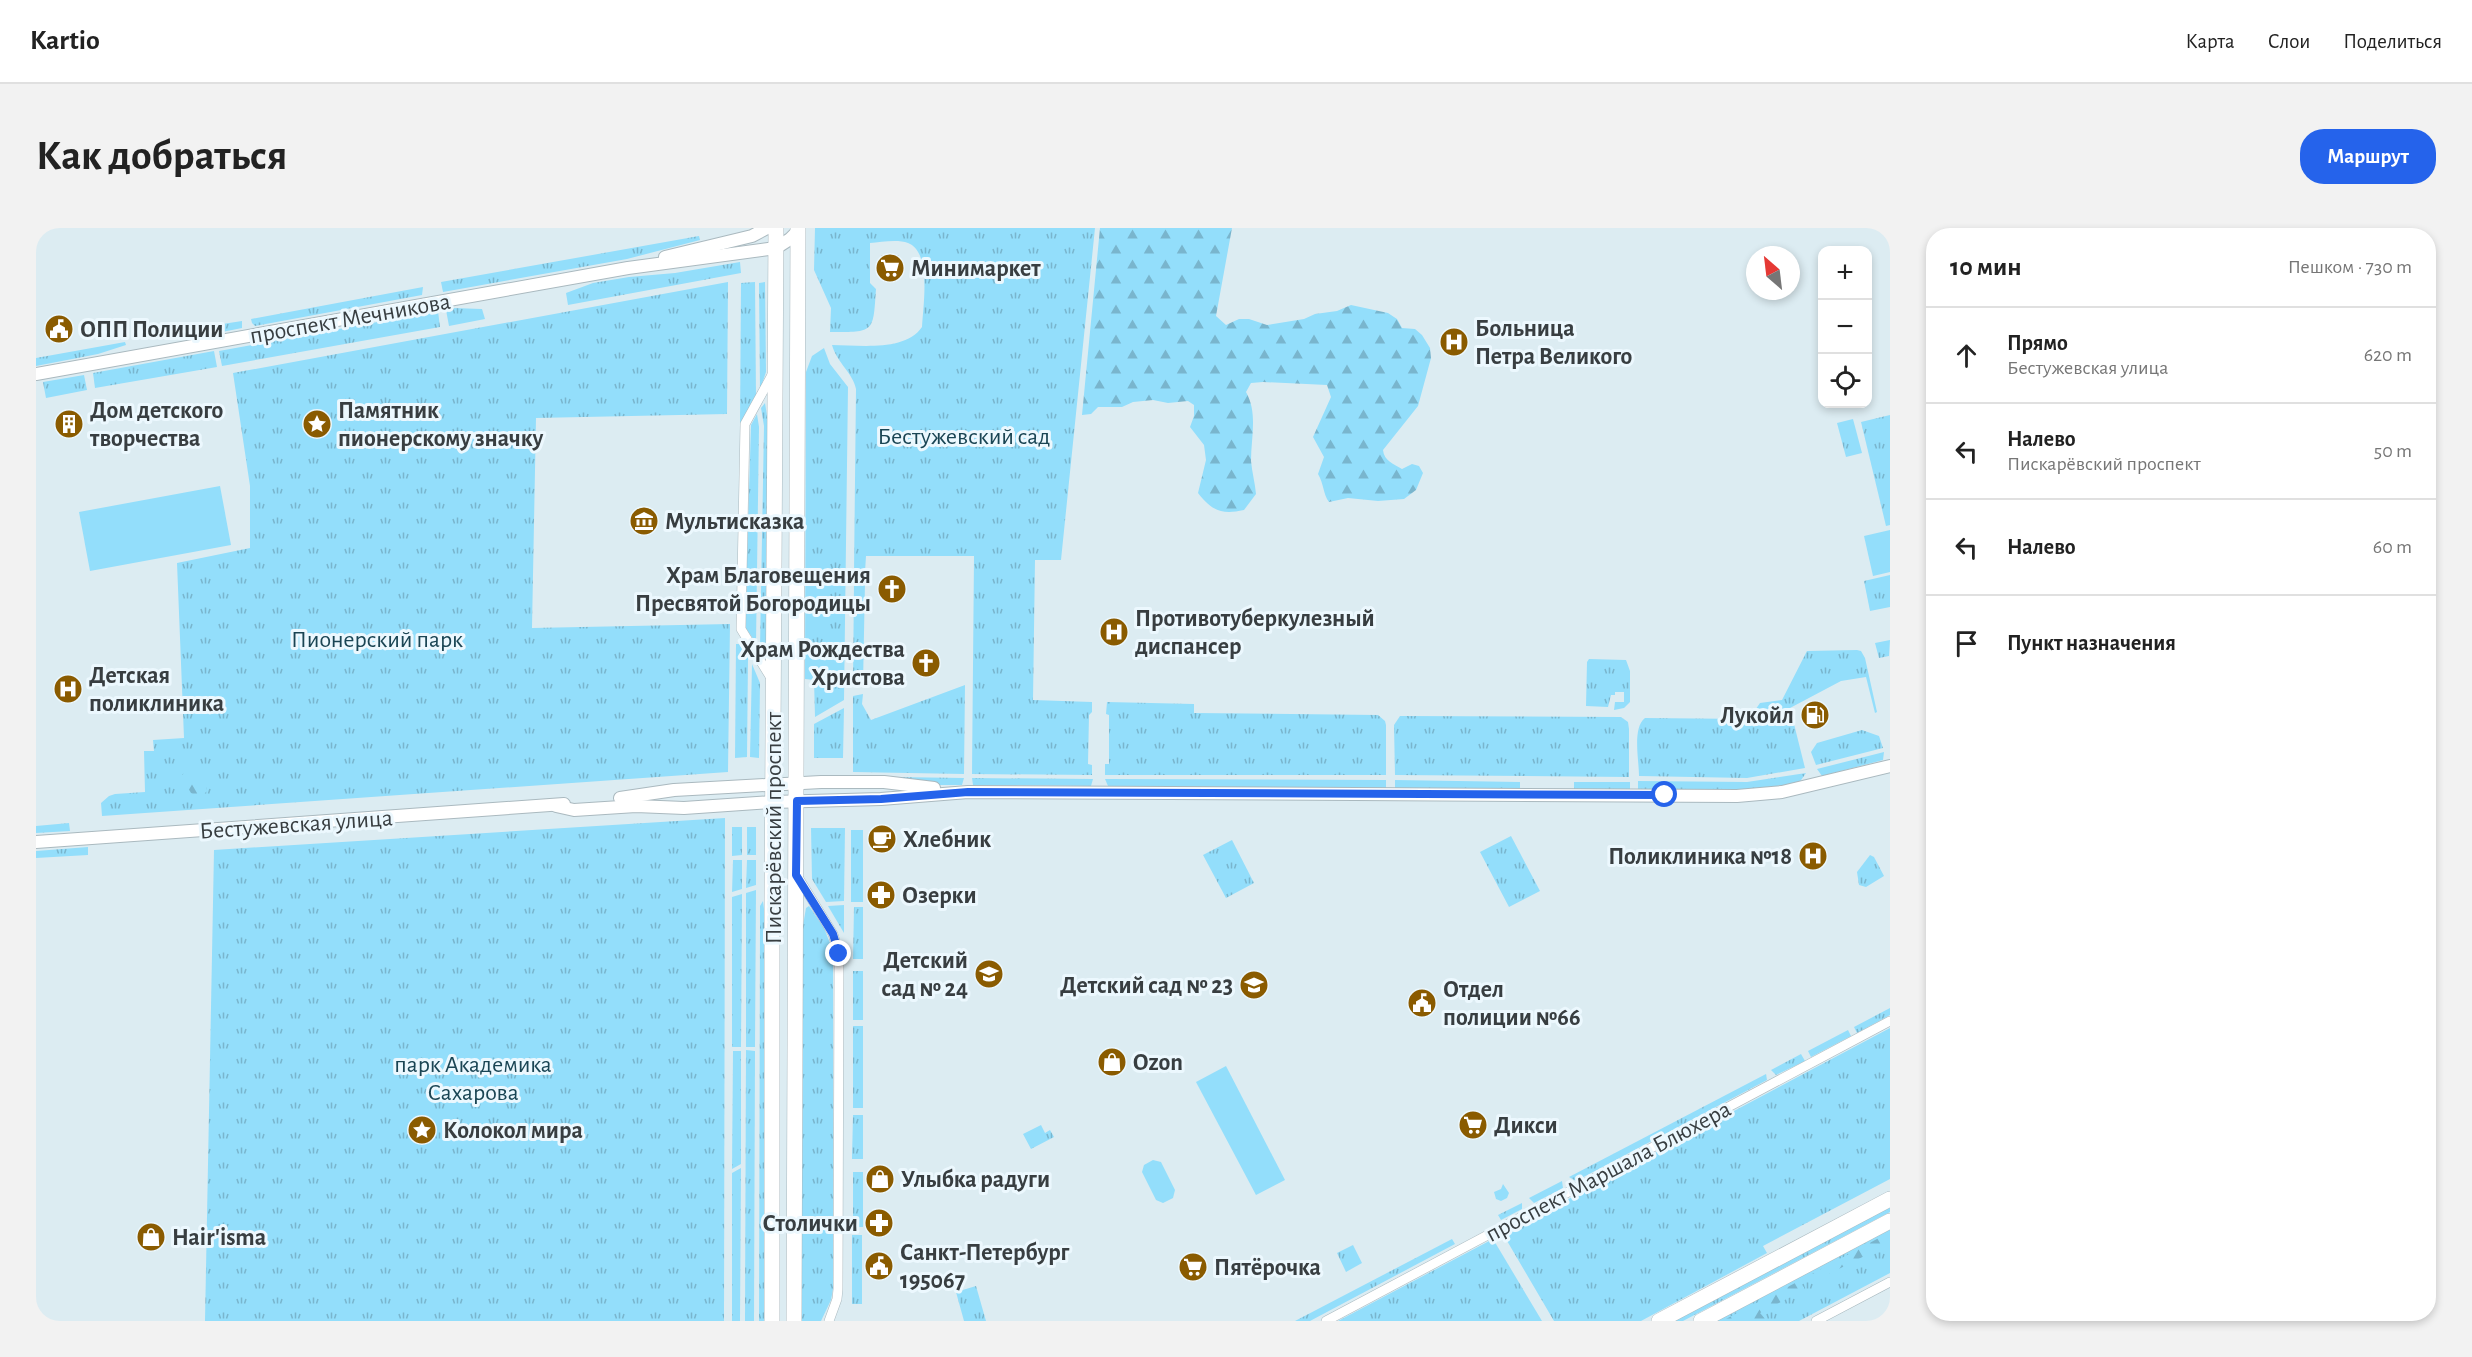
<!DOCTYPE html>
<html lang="ru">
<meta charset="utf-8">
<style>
:root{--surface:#fff;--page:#f2f2f2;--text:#222;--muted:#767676;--line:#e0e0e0;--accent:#2563eb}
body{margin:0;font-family:"Alegreya Sans",sans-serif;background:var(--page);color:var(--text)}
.controls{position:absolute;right:18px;top:18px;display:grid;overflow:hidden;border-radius:12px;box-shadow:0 3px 9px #0003}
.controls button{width:54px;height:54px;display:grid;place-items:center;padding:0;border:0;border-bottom:2px solid var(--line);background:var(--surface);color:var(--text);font:30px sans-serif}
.compass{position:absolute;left:1710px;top:18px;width:54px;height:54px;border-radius:50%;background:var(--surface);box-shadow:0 3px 9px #0003;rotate:332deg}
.stop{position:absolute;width:18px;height:18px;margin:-14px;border:4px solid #2563eb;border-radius:50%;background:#fff}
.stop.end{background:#2563eb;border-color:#fff;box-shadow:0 2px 6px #0008}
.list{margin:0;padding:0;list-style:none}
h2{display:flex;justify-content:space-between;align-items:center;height:78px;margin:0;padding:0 24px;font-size:26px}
h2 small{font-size:20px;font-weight:400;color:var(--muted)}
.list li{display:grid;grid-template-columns:39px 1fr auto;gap:18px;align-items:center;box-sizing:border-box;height:96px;padding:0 24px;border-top:2px solid var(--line)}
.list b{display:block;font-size:22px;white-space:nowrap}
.list p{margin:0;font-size:20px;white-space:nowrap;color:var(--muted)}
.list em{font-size:20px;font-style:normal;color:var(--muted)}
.icon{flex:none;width:33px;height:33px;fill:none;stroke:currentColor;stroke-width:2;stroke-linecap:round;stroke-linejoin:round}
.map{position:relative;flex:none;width:1854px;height:1093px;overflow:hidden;border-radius:24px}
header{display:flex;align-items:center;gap:36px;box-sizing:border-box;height:84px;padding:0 30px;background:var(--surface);border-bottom:2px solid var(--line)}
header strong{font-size:28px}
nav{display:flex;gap:33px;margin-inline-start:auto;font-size:21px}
.intro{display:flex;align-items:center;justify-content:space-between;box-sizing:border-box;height:144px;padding:0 36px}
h1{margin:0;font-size:42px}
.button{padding:15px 27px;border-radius:24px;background:var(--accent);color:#fff;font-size:21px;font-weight:700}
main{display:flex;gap:36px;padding:0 36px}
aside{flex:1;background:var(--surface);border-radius:24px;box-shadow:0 3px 9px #0003}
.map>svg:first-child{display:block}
</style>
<header>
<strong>Kartio</strong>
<nav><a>Карта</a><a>Слои</a><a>Поделиться</a></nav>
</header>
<div class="intro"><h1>Как добраться</h1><a class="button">Маршрут</a></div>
<main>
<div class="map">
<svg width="1854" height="1093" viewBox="0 0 1854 1093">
<defs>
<pattern id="grass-tufts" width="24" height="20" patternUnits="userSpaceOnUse" patternTransform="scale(1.5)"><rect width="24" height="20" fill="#93defb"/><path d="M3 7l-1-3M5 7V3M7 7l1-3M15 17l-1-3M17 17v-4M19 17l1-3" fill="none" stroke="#79b5cd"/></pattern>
<pattern id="forest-firs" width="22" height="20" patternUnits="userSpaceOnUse" patternTransform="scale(1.5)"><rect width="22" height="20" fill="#93defb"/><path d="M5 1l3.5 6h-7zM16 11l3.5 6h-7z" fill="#79b5cd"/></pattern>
</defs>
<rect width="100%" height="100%" fill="#dcecf2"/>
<g fill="url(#grass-tufts)">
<path d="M779 0H1059L1025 332H999L997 472 1056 474V484L1053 487 1052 536 1056 537V547L936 546 938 328H830L829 344H818L820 161C817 145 801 135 796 117 823 117 869 124 886 99 887 78 896 24 872 15 862 11 845 14 834 15V55L840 61C837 105 839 104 794 104L795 80 778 42Z"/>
<polygon points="663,8 664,12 591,31 407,64 405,54"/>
<polygon points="704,34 705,45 532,77 530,65 557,55 593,49 639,45"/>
<polygon points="692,54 691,186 500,190 496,400 694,396 692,544 66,588 65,575 73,568 79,566 109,564 108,523 118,523 117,512 148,510 141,335 214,320 214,258 197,145"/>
<polygon points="719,54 720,169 704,197 705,55"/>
<polygon points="729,54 730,144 724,162 723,55"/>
<polygon points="387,59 386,67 219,98 216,95 215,91"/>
<polygon points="417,80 446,81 449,91 413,98 410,82"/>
<polygon points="402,83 404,99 186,138 183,123"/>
<polygon points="206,93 206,100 181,105 180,97"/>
<polygon points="166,100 167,107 131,110 131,106"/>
<polygon points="89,114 90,117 62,126 0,138 0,130"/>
<polygon points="788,120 794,136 812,159 808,472 779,489 778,452 769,451 770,144 776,128"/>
<polygon points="178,123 181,139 59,160 57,145"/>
<polygon points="48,147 51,162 10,170 7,154"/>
<polygon points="729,175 733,200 732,403 728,426 724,420 728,198 725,180"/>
<polygon points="721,186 723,199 720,415 709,399 715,197"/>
<polygon points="1854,187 1854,297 1850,298 1825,194"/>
<polygon points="1817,191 1826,225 1810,229 1801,195"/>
<polygon points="1854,347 1854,379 1834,383 1828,353"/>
<polygon points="829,353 827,457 817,455 818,355"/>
<polygon points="1854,412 1853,428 1843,430 1839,415"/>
<polygon points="700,416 703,416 712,430 711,529 699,530"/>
<path d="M1821 422 1825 423 1829 430 1841 484 1839 485 1830 449 1805 453 1754 480 1769 540 1711 550 1603 548C1603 532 1596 500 1609 490L1713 491 1724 475 1746 472 1771 423Z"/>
<polygon points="1553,431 1590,432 1594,443 1594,474 1588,480 1578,482 1579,474 1588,474 1588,464 1579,464 1579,467 1575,467 1572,479 1550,478 1551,434"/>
<polygon points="716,436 724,455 723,530 714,529"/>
<polygon points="929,457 928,546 817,544 817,468 827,466 826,476 835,492"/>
<polygon points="1071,474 1158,476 1158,485 1342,487 1349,493 1350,497 1350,547 1069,547 1069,536 1073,536 1073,487 1070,486"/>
<polygon points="808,480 807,530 778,530 778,496"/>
<polygon points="1364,488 1585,489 1592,494 1593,501 1593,549 1359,547 1358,497"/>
<polygon points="1826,502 1843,508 1847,520 1780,537 1775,524 1781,515"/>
<polygon points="1848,524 1847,532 1786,548 1781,541"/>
<polygon points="1770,545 1763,555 1712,562 1602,561 1602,553 1711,554"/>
<polygon points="857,549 928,550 926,557 900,557"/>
<polygon points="936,550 1057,551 1055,558 937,557"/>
<polygon points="1069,551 1350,552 1350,560 1072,558"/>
<polygon points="1359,552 1484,554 1484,560 1359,561"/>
<rect x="1538" y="554" width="56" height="7"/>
<polygon points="689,590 688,1093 169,1093 178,622"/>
<polygon points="33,595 34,603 0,605 0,598"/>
<polygon points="696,599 706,599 706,627 696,628"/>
<rect x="711" y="599" width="9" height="28"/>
<polygon points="775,600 809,600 808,673 790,674 776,651"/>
<rect x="815" y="602" width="12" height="72"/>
<polygon points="1475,608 1504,663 1473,679 1444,624"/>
<polygon points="1196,612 1218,655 1190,670 1167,627"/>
<polygon points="52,619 52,627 0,630 0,623"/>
<polygon points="1834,627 1838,629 1848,648 1830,659 1823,657 1821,644"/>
<polygon points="697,632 706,632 706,661 696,664"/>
<polygon points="711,632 720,632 720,657 710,660"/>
<polygon points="720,662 719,819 710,819 710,665"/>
<polygon points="706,666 705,819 696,819 696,669"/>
<polygon points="727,673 730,697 728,1093 723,1093 724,697 724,678"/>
<polygon points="808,677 808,705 792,678"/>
<polygon points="773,678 788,700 797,723 797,1061 795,1072 785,1093 765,1093 765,709 770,680"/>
<polygon points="818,679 827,679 827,731 817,731"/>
<rect x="817" y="743" width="10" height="49"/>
<polygon points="1854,780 1854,787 1821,805 1818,799"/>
<rect x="817" y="798" width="10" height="82"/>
<polygon points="1854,800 1854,951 1727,1018 1731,1025 1605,1093 1518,1093 1467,1006"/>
<polygon points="1812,802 1815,808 1775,829 1772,823"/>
<polygon points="710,822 719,823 718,1093 709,1093"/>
<polygon points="697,823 705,823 705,936 696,941"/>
<polygon points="1765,826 1769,833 1740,847 1735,842"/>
<polygon points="1730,846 1731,852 1540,953 1533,949"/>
<polygon points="817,887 827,887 827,931 816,931"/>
<polygon points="1005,897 1009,905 1014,902 1018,909 995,921 987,906"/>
<polygon points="705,940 704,1093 696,1093 696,945"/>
<rect x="817" y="944" width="10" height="55"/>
<polygon points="1526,953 1527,960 1498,975 1493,970"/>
<polygon points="1467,956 1473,965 1471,970 1465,973 1460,971 1458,964 1465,961"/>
<polygon points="1486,975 1486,981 1465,992 1462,987"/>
<polygon points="1854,979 1854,984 1835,994 1647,1093 1637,1093"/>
<polygon points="1854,1001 1854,1045 1763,1093 1680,1093"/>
<rect x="816" y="1007" width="10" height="69"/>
<polygon points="1416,1011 1419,1016 1274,1093 1259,1093"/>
<polygon points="1457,1011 1506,1093 1302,1093"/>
<polygon points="1317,1017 1326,1035 1310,1044 1301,1025"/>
<polygon points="940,1058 950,1093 928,1093 920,1064"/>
</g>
<g fill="url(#forest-firs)">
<path d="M1064 0H1196L1180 88 1190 97 1203 91H1213L1231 97 1268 91 1279 86 1301 83 1315 77 1352 85 1361 91 1366 100 1379 101 1386 107 1394 120 1395 130 1382 178 1347 222C1348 233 1358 236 1366 241L1376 236 1383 238 1387 245 1380 262 1368 271 1342 273 1312 270 1293 274C1287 266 1288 256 1282 246L1288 229 1277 209 1295 169 1291 157 1227 154 1215 155 1210 164C1222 185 1215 210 1215 233 1216 244 1219 255 1220 266L1208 282C1186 287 1176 283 1162 265L1170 232 1168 217 1154 199 1158 188V177L1152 173 1132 175 1117 172 1097 174 1086 179H1062L1055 186 1046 187Z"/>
<path d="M154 540C163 542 169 554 171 563L164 570 155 565 145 548Z"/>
<polygon points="1854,1004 1854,1015 1785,1050 1772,1048"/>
<polygon points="1761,1054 1768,1059 1768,1062 1724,1085 1731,1093 1686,1093"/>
</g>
<g fill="#93defb">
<polygon points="184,258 195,317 54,343 43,284"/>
<polygon points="1854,302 1854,344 1837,348 1828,308"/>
<polygon points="1190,838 1249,952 1220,967 1160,854"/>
<polygon points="1117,932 1125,934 1139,962 1137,970 1127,975 1120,972 1106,944 1108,937"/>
</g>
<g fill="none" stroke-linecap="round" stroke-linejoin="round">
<g stroke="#aab9bf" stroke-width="10">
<g id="minor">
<polyline points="735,450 705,401 709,196 736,147"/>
<polyline points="762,649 797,706 803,726 802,1061 801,1071 793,1093"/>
<polyline points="1290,1093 1854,793"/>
<polyline points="1780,1093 1854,1054"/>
</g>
</g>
<g stroke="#aab9bf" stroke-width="14">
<g id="tertiary">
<polyline points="629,29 716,8 731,0"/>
<polyline points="0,146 592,40 740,20 754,11 762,3"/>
<polyline points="584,570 638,562 785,554 848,554 898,560"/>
<polyline points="520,578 538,582 600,578 648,580 737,574 845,571 932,564 1701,568 1746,564 1854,538"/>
<polyline points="0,614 528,576"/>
</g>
</g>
<g stroke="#aab9bf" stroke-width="16">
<g id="primary">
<polyline points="736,1093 736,679 740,0"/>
<polyline points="758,1093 762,0"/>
<polyline points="1623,1093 1854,971"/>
<polyline points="1665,1093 1854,993"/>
</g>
</g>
<use href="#minor" stroke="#fff" stroke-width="9"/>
<use href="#tertiary" stroke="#fff" stroke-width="12"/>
<use href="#primary" stroke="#fff" stroke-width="15"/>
</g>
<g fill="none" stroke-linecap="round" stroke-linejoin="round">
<polyline stroke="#2563eb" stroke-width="8" points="803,726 797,706 760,647 761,573 845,571 932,564 1629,567"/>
</g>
<defs>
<g id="supermarket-disc" transform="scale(1.5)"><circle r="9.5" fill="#8a5b00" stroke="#ecf8fe"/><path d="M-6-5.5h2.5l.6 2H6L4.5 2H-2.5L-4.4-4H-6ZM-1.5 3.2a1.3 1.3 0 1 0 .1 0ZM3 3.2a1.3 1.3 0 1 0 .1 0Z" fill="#fff"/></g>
<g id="civic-disc" transform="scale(1.5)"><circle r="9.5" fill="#8a5b00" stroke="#ecf8fe"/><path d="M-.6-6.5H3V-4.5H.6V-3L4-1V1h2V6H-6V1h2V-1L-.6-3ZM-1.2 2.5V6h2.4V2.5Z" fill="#fff"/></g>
<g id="hospital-disc" transform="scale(1.5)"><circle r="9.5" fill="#8a5b00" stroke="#ecf8fe"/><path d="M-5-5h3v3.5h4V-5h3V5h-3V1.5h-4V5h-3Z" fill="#fff"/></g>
<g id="building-disc" transform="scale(1.5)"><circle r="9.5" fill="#8a5b00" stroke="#ecf8fe"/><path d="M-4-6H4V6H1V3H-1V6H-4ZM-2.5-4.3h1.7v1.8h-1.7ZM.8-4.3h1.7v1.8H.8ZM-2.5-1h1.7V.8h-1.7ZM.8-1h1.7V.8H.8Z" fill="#fff"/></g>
<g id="sight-disc" transform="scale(1.5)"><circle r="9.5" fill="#8a5b00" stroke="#ecf8fe"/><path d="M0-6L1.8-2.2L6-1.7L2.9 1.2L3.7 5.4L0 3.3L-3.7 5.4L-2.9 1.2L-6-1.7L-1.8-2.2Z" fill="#fff"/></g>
<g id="museum-disc" transform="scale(1.5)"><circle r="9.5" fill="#8a5b00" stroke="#ecf8fe"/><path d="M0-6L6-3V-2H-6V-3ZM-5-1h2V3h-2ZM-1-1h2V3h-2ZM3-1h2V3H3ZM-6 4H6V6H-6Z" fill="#fff"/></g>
<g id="church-disc" transform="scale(1.5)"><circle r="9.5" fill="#8a5b00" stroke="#ecf8fe"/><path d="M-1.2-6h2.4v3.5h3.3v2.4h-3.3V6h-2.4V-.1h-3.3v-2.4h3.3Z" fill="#fff"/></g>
<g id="fuel-disc" transform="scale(1.5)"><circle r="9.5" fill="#8a5b00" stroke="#ecf8fe"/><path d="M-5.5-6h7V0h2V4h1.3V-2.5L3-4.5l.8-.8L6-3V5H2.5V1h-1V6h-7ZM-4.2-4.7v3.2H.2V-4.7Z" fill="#fff"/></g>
<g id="cafe-disc" transform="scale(1.5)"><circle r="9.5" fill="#8a5b00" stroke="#ecf8fe"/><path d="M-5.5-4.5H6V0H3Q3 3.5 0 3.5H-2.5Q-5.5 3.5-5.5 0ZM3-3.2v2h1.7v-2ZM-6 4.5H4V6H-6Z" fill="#fff"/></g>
<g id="pharmacy-disc" transform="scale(1.5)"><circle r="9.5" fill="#8a5b00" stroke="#ecf8fe"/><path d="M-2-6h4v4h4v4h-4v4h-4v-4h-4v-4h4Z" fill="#fff"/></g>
<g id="school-disc" transform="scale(1.5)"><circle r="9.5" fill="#8a5b00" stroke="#ecf8fe"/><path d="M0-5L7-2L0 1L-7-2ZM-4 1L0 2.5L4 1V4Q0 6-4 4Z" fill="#fff"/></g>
<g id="shop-disc" transform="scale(1.5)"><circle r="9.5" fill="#8a5b00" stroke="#ecf8fe"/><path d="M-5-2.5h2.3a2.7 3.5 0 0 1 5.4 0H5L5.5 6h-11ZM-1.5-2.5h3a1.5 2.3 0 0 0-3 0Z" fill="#fff"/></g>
</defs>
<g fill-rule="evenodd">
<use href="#supermarket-disc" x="854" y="40"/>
<use href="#civic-disc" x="23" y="101"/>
<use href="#hospital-disc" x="1418" y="114"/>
<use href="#building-disc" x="33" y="196"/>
<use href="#sight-disc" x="281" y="196"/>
<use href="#museum-disc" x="608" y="293"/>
<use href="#church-disc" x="856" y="361"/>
<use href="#hospital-disc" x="1078" y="404"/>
<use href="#church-disc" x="890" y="435"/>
<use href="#hospital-disc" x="32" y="461"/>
<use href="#fuel-disc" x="1779" y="487"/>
<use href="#cafe-disc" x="846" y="611"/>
<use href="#hospital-disc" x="1777" y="628"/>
<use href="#pharmacy-disc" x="845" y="667"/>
<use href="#school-disc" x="953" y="746"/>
<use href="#school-disc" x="1218" y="757"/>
<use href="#civic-disc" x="1386" y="775"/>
<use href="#shop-disc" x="1076" y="834"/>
<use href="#supermarket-disc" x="1437" y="897"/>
<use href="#sight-disc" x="386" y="902"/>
<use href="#shop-disc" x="844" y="951"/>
<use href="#pharmacy-disc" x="843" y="995"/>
<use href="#shop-disc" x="115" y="1009"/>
<use href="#civic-disc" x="843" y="1038"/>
<use href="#supermarket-disc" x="1157" y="1039"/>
</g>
<g text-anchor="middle" stroke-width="6" stroke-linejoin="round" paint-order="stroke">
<g font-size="24" font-weight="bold" fill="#383e41" stroke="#ecf8fe" text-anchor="start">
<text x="875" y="48">Минимаркет</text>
<text x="1439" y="108">Больница<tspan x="1439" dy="28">Петра Великого</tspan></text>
<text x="44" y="109">ОПП Полиции</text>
<text x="54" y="190">Дом детского<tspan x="54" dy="28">творчества</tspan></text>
<text x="302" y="190">Памятник<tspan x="302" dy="28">пионерскому значку</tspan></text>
<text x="629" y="301">Мультисказка</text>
<text x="835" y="355" text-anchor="end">Храм Благовещения<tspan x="835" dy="28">Пресвятой Богородицы</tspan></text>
<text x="1099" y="398">Противотуберкулезный<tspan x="1099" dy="28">диспансер</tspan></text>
<text x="869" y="429" text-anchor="end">Храм Рождества<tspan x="869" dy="28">Христова</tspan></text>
<text x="53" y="455">Детская<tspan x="53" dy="28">поликлиника</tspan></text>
<text x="1758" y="495" text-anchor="end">Лукойл</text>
<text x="867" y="619">Хлебник</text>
<text x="1756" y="636" text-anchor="end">Поликлиника №18</text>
<text x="866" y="675">Озерки</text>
<text x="932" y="740" text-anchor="end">Детский<tspan x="932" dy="28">сад № 24</tspan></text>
<text x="1197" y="765" text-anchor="end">Детский сад № 23</text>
<text x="1407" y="769">Отдел<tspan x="1407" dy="28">полиции №66</tspan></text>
<text x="1097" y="842">Ozon</text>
<text x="1458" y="905">Дикси</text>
<text x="407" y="910">Колокол мира</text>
<text x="865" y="959">Улыбка радуги</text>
<text x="822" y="1003" text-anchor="end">Столички</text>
<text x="136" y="1017">Hair'isma</text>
<text x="864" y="1032">Санкт-Петербург<tspan x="864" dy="28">195067</tspan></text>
<text x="1178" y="1047">Пятёрочка</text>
</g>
<g font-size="24" fill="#383e41" stroke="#ecf8fe">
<text transform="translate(314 90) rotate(-10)" y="8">проспект Мечникова</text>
<text transform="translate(260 596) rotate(-4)" y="8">Бестужевская улица</text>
<text transform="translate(737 600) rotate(-90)" y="8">Пискарёвский проспект</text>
<text transform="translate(1572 943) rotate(-28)" y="8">проспект Маршала Блюхера</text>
</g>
<g font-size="24" fill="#1a4554" stroke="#ecf8fe">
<text x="928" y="216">Бестужевский сад</text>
<text x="341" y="419">Пионерский парк</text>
<text x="437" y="844">парк Академика<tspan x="437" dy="28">Сахарова</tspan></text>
</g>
</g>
</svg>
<div class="controls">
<button>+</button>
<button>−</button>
<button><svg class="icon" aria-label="locate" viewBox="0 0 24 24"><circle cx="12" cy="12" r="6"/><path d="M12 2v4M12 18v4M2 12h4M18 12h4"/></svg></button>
</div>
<svg class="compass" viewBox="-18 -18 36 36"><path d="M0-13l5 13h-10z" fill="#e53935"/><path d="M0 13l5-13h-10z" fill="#767676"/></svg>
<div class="stop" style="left:1629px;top:567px"></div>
<div class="stop end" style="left:803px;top:726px"></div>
</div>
<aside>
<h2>10 мин<small>Пешком · 730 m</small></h2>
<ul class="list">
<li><svg class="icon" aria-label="ahead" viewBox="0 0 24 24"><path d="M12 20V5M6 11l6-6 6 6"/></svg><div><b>Прямо</b><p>Бестужевская улица</p></div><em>620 m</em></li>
<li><svg class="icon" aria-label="left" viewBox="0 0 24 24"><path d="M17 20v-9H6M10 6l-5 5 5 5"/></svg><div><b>Налево</b><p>Пискарёвский проспект</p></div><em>50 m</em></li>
<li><svg class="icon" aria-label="left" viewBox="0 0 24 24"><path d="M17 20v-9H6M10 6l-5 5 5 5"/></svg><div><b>Налево</b></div><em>60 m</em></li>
<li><svg class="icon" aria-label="arrive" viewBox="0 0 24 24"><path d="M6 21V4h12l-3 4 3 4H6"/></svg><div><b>Пункт назначения</b></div></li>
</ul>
</aside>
</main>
